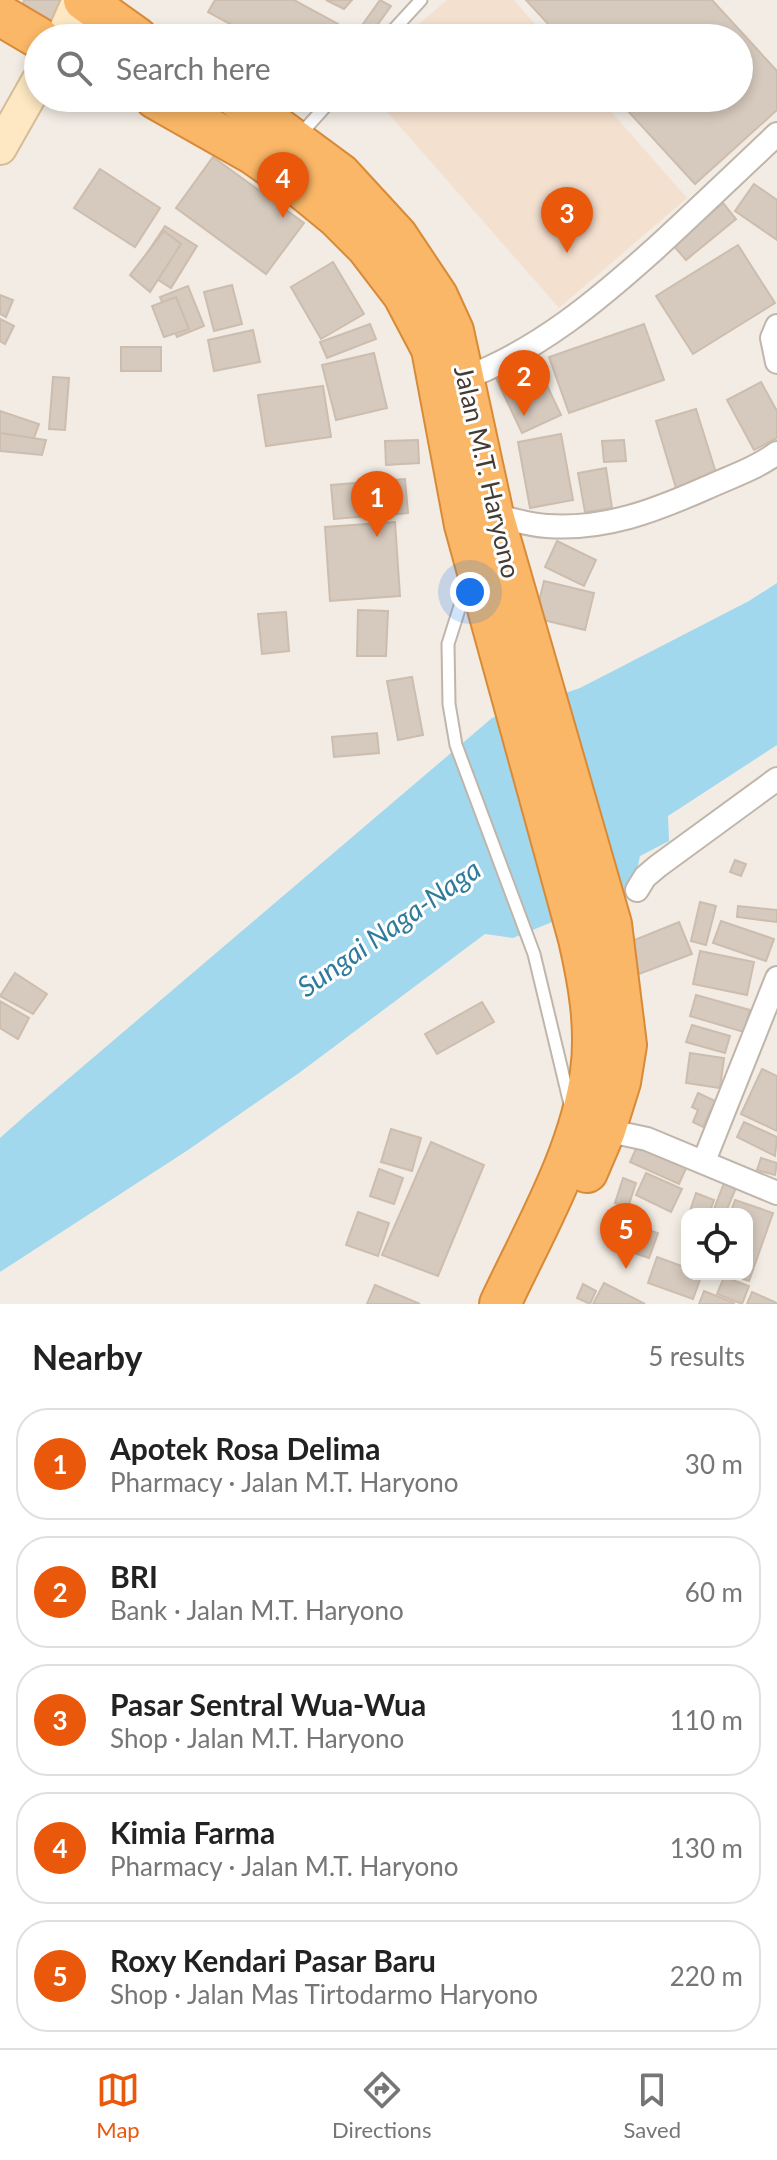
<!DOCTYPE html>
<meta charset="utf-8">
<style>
:root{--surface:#fff;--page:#f6f6f6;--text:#222;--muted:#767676;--line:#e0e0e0;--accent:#ea580c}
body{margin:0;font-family:Lato,sans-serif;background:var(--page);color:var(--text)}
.controls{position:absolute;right:24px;bottom:24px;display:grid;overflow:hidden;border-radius:16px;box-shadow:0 4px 12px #0003}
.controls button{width:72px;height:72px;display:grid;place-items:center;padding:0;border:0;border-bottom:2px solid var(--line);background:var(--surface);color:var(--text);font:40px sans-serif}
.you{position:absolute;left:470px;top:592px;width:28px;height:28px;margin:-20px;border:6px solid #fff;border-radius:50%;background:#1a73e8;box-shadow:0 0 0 12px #1a73e833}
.badge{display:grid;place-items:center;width:52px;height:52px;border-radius:50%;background:var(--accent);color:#fff;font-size:26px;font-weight:700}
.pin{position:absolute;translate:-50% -66px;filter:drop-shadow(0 2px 4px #0008)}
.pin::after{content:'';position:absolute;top:42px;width:28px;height:24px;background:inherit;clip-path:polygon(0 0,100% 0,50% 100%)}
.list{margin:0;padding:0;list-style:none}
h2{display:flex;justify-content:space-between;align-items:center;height:104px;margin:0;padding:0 32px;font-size:34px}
h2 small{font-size:26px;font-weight:400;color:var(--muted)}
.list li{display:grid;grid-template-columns:52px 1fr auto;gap:24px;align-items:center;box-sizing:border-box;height:112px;margin:0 16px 16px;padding:0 16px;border:2px solid var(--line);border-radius:32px}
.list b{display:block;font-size:30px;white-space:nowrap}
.list p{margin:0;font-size:26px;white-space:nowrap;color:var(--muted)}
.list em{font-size:26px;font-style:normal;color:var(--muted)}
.icon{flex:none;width:44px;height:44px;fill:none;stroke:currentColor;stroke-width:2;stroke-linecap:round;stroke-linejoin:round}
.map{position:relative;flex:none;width:777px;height:1304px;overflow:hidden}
.search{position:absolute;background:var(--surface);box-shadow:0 4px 12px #0003;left:24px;right:24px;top:24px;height:88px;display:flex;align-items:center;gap:20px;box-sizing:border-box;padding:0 28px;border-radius:44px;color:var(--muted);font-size:30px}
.sheet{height:744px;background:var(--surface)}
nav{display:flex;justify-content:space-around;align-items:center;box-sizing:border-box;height:112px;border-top:2px solid var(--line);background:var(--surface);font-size:22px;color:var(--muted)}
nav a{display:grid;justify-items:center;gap:4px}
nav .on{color:var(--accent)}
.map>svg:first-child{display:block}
</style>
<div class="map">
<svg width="777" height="1304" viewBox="0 0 777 1304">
<rect width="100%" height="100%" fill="#f2ece4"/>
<g fill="#f4e0cf">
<polygon points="447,0 514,0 547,38 403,38"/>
<polygon points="375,98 599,98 687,198 559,308"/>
</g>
<polygon fill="#a1d8ee" points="777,583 777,745 668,816 669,841 640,856 633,889 513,938 485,934 299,1073 188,1150 0,1272 0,1138 27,1114 492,718 580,688 749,601"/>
<g fill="#d6c9bd" stroke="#cdbdae" stroke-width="2">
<polygon points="24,0 67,0 61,30 21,11"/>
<polygon points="215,0 294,0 338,24 331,38 256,38 208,12"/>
<polygon points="326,0 352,0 344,9"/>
<polygon points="380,0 391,6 368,38 353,38"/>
<polygon points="526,0 712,0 777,71 777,110 695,184 616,98 739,98 739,38 561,38"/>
<polygon points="213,157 304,223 266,274 176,208"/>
<polygon points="100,169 160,208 135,247 74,208"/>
<polygon points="754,184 777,200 777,240 735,211"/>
<polygon points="723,203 736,219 686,260 673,245"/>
<polygon points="165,226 197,246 171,288 138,267"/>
<polygon points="164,231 181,244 150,292 130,275"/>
<polygon points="738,245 775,303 693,354 656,296"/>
<polygon points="333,262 364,314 321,339 291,287"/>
<polygon points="232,285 242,324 214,331 204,292"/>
<polygon points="188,286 204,326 177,337 160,297"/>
<polygon points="0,295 13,300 6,317 0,314"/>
<polygon points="176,297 189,329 164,337 152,306"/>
<polygon points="0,319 14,326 5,344 0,341"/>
<polygon points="370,324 376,339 327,358 320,342"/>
<polygon points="644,324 664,380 569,413 549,357"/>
<polygon points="253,330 260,362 214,371 208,340"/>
<rect x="121" y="347" width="40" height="24"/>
<polygon points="374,353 387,408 336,420 322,365"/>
<polygon points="535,360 561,415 522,433 496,378"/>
<polygon points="53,377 69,378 65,430 49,429"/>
<polygon points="761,382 777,411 777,438 754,450 727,400"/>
<polygon points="323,386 331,437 266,446 258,395"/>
<polygon points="696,409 717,476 676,488 656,421"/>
<polygon points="0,411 39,424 31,446 0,436"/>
<polygon points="0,433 46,440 42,455 0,451"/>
<polygon points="561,434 573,500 530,508 518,442"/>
<polygon points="418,440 419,463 386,465 385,441"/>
<polygon points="624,440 626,461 604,462 602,441"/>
<polygon points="606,468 612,508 585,512 578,473"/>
<polygon points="405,479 408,513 334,519 331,485"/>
<polygon points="395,522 400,596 330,601 325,527"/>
<polygon points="557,541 596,560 584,586 545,567"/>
<polygon points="544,581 594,593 585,630 535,618"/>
<polygon points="358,610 388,611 386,656 357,656"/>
<polygon points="286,612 289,651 262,654 258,614"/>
<polygon points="412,677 423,735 398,740 387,681"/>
<polygon points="377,733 379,753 334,757 332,737"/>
<polygon points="735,860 746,864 741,876 730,872"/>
<polygon points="700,902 716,906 706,945 691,941"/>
<polygon points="738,906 777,910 777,922 737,917"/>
<polygon points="721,921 774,939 766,961 713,943"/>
<polygon points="679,922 692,954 639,974 627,943"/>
<polygon points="700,951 754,962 747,995 693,984"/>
<polygon points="15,973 47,994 33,1014 0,996"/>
<polygon points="696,995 750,1010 744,1032 690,1016"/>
<polygon points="0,1001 29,1018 18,1039 0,1028"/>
<polygon points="482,1002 494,1022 437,1054 425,1034"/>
<polygon points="692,1025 730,1036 725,1053 686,1042"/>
<polygon points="690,1053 724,1058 720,1088 686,1083"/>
<polygon points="762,1069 777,1076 777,1131 741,1114"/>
<polygon points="698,1093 715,1101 703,1127 693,1122 698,1110 692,1107"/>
<polygon points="744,1122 777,1137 775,1156 737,1137"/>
<polygon points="391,1129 421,1138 412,1171 381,1162"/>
<polygon points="431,1142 484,1165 438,1276 382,1255"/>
<polygon points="639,1142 688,1164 679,1184 630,1162"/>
<polygon points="761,1158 777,1163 775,1175 757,1170"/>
<polygon points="379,1169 403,1178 394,1204 370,1196"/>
<polygon points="646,1173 682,1189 671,1212 636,1195"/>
<polygon points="623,1178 636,1183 628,1207 615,1203"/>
<polygon points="726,1178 738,1183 725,1214 712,1214"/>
<polygon points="696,1193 714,1200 709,1214 689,1214"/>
<polygon points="735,1200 773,1213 749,1281 729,1274 747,1274 747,1214 730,1214"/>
<polygon points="358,1212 389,1223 378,1256 346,1245"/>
<polygon points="622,1221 658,1233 649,1258 613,1246"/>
<polygon points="657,1257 687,1268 687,1274 702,1274 693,1299 648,1283"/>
<polygon points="724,1277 749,1286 742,1304 717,1294"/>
<polygon points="604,1283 645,1304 593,1304"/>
<polygon points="583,1284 596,1291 590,1304 577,1298"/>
<polygon points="375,1285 420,1304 367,1304"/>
<polygon points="704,1291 734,1303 733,1304 699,1304"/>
<polygon points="752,1292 777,1303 777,1304 747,1304"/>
</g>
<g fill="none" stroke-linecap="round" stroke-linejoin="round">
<g stroke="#c0b5aa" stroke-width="15">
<g id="lane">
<polyline points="386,38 421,0"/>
<polyline points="298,137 333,98"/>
<polyline points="467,584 448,644 449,704 456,745 534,954 570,1104"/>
</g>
</g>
<g stroke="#c0b5aa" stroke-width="26">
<g id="street">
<polyline points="777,326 772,338 777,362"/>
<path d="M465 378C539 350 598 300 656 248 697 210 737 172 777 134"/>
<path d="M493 515C510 519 529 525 547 526 605 530 654 511 706 488 730 477 755 469 777 453"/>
<polyline points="637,890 645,877 658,866 777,779"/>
<polyline points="605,1130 647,1139 777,1193"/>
<polyline points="704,1161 777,978"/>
</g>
</g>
<g stroke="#d4bc97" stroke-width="36">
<g id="secondary">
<polyline points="62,38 79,0"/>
<polyline points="0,148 38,81"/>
</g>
</g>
<g stroke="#d98a37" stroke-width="44">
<g id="highway">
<polyline points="84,0 137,38"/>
<polyline points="0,15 39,38"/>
<path d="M155 98 252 153 298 185 337 217 367 247 403 294 432 349 465 525 579 939C589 982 597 1028 591 1072 580 1154 534 1231 500 1304"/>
<polyline points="237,98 340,174 397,236 437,296 453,331 493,515 611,924 626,1045 620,1082 605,1130 587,1172"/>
</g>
</g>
<use href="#lane" stroke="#fff" stroke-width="11"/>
<use href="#street" stroke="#fff" stroke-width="22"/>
<use href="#secondary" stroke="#fde8c3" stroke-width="32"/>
<use href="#highway" stroke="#fab767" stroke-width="40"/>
</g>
<g text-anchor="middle" stroke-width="6" stroke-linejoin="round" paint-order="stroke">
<g font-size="26" fill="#443c34" stroke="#fff">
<text transform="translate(487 472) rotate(77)" y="9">Jalan M.T. Haryono</text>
</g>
<g font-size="28" font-style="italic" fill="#2e7b9c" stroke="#fff">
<text transform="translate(389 928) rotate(-35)" y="10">Sungai Naga-Naga</text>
</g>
</g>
</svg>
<div class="controls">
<button><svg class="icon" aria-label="locate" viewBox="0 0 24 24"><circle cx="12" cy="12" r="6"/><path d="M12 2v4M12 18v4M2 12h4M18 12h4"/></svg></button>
</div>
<div class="you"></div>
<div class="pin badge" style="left:377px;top:537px">1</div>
<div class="pin badge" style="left:524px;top:416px">2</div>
<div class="pin badge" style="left:567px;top:253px">3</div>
<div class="pin badge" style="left:283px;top:218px">4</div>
<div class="pin badge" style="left:626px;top:1269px">5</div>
<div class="search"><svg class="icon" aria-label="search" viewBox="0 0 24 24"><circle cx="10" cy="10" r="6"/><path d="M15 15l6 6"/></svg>Search here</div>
</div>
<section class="sheet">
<h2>Nearby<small>5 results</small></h2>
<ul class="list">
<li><span class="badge">1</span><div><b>Apotek Rosa Delima</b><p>Pharmacy · Jalan M.T. Haryono</p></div><em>30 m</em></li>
<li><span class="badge">2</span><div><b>BRI</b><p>Bank · Jalan M.T. Haryono</p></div><em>60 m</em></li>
<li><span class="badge">3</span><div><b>Pasar Sentral Wua-Wua</b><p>Shop · Jalan M.T. Haryono</p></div><em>110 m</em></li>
<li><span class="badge">4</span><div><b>Kimia Farma</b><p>Pharmacy · Jalan M.T. Haryono</p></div><em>130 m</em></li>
<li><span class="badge">5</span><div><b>Roxy Kendari Pasar Baru</b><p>Shop · Jalan Mas Tirtodarmo Haryono</p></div><em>220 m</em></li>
</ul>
</section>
<nav>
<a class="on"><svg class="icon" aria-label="map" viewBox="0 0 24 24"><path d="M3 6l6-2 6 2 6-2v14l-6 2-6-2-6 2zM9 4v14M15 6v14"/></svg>Map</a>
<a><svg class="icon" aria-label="directions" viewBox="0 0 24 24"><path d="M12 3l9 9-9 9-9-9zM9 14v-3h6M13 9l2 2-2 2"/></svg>Directions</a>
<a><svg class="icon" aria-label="saved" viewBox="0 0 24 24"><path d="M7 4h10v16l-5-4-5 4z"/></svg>Saved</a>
</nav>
